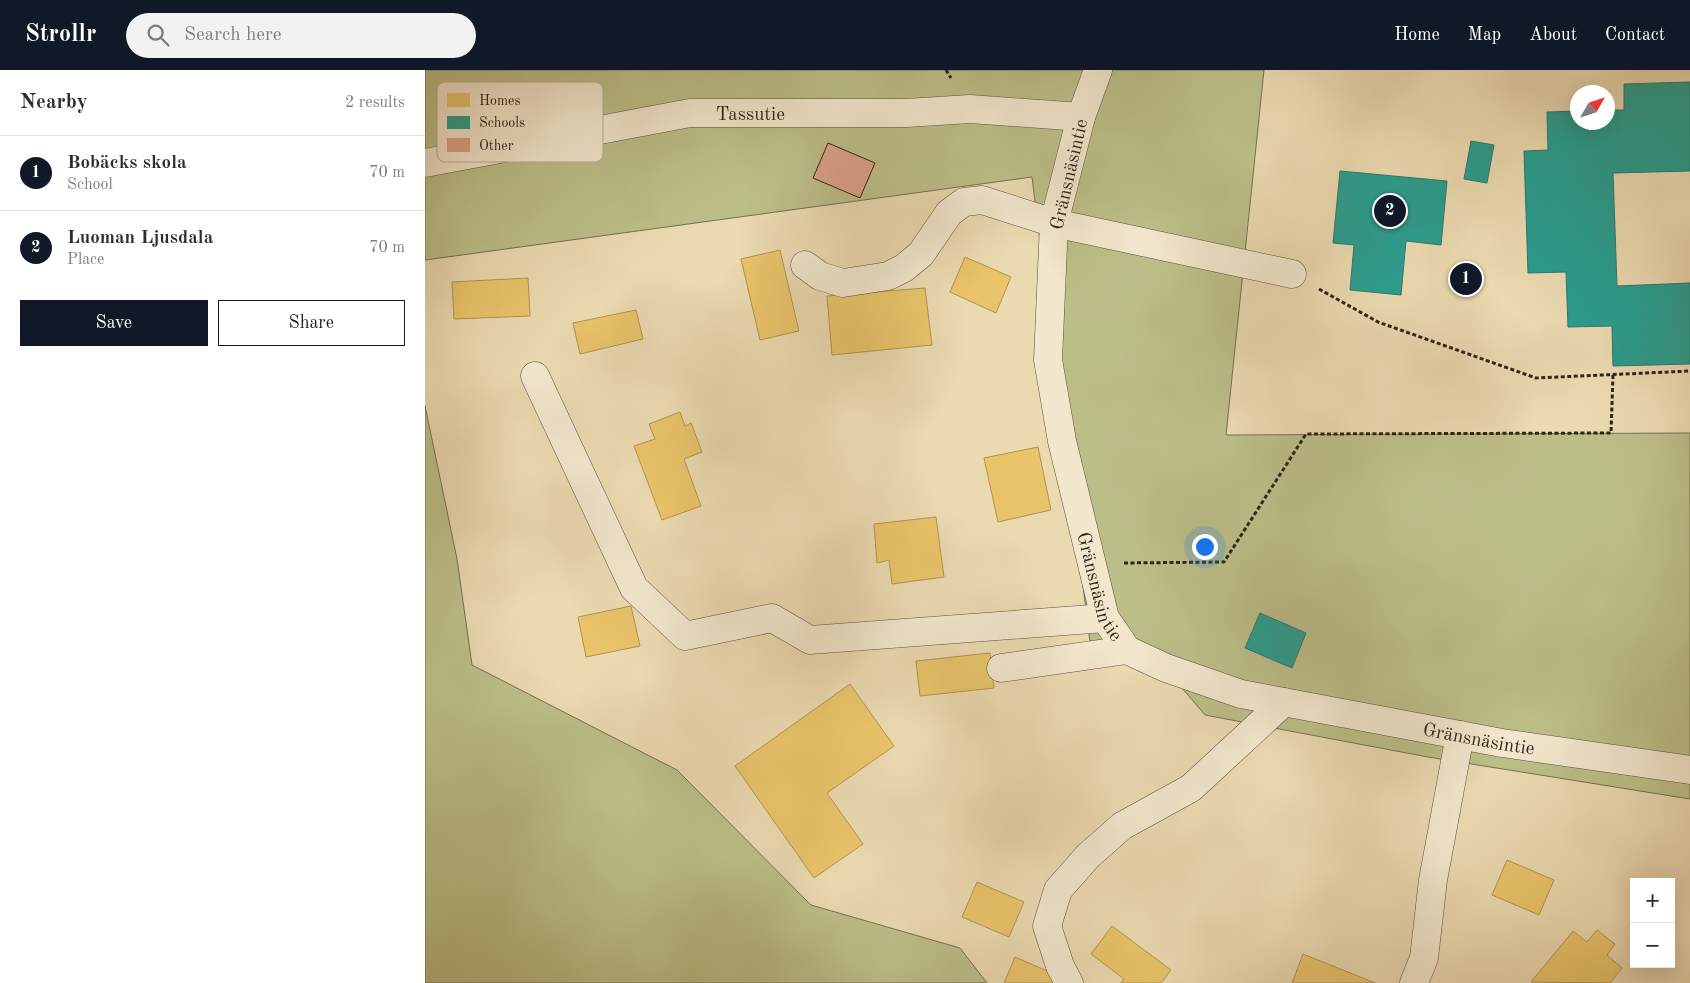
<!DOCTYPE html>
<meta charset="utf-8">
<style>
:root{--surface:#fff;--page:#f2f2f3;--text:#2b2b33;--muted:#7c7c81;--line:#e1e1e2;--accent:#111827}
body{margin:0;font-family:"Old Standard TT",serif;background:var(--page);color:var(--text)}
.controls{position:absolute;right:15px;bottom:15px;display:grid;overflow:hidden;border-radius:0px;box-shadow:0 5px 20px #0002}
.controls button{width:45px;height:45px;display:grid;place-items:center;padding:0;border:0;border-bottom:1px solid var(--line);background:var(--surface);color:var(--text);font:25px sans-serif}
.compass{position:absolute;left:1145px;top:15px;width:45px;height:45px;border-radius:50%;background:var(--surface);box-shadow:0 5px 20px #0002;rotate:51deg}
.you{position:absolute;left:779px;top:476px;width:18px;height:18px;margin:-12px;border:4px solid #fff;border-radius:50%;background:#1a73e8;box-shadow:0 0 0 8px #1a73e833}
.badge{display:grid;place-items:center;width:32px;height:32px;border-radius:50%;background:var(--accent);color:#fff;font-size:16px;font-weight:700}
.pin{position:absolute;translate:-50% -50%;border:2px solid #fff;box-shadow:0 1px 5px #0006}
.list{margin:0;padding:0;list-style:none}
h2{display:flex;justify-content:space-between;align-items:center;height:65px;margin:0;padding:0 20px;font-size:21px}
h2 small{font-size:16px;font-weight:400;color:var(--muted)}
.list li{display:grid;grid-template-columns:32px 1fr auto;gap:15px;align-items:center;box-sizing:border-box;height:75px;padding:0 20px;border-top:1px solid var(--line)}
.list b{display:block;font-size:19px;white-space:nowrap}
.list p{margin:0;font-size:16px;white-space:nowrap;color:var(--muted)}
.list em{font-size:16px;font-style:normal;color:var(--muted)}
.actions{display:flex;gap:10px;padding:15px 20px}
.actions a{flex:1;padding:11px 0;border:1px solid var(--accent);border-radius:0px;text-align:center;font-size:18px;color:var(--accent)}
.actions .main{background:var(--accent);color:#fff}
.icon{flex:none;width:28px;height:28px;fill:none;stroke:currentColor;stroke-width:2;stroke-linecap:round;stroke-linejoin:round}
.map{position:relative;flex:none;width:1265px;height:913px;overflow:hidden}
header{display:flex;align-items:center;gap:30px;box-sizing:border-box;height:70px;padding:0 25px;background:var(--accent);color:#fff}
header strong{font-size:24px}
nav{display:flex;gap:28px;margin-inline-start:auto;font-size:18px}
.search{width:350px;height:45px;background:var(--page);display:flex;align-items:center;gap:12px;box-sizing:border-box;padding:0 18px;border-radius:28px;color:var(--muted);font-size:19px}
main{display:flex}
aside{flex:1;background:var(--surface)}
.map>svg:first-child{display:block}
</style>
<header>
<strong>Strollr</strong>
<div class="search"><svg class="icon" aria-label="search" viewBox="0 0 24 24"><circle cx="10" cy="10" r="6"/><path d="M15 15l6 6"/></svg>Search here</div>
<nav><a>Home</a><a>Map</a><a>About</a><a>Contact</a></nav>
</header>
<main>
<aside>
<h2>Nearby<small>2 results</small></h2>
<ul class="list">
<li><span class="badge">1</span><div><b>Bobäcks skola</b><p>School</p></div><em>70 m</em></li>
<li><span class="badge">2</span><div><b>Luoman Ljusdala</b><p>Place</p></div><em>70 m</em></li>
</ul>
<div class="actions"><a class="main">Save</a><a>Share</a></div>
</aside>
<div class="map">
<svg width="1265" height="913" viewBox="0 0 1265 913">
<rect width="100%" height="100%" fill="#ebd9b0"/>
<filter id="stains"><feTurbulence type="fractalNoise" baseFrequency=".004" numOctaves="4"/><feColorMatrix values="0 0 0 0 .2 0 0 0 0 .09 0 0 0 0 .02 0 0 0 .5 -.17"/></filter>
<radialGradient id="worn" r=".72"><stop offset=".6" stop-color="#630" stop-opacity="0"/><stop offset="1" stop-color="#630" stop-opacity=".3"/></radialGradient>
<g fill="#bcbe88" stroke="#747151">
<polygon points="0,0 839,0 801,365 1265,363 1265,729 1003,687 780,645 740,598 665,572 607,107 0,190"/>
<polygon points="0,336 32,489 47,595 252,700 386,835 535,878 562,913 0,913"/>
</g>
<g fill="#e9c46a" stroke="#b19452">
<polygon points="355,180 374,261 335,270 316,189"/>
<polygon points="540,187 586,207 571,243 525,222"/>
<polygon points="103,208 105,246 29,249 27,212"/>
<polygon points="500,218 507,275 407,285 402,226"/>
<polygon points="211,240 218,269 155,284 148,253"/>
<polygon points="255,342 260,356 266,353 277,382 259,389 276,436 237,450 209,376 230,369 224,354"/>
<polygon points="613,377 626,440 573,452 559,388"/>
<polygon points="511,447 519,507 467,514 464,490 452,493 449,454"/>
<polygon points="206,536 215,576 161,587 153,547"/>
<polygon points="565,583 569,618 495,626 491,591"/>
<polygon points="425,614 469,676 402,723 438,774 389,808 310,696"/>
<polygon points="1082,790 1129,810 1114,845 1067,825"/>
<polygon points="552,812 599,832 584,867 537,847"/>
<polygon points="687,856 746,900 736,913 696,913 699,909 666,884"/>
<polygon points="1172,860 1190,874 1182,885 1197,898 1185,913 1106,912 1148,861 1162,872"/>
<polygon points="878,884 950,913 867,913"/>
<polygon points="590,887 636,907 634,913 579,913"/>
</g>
<g fill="#2a9d8f" stroke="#2b796c">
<polygon points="1265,12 1265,101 1188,103 1192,216 1265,213 1265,294 1188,296 1187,256 1143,257 1141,202 1103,203 1099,81 1123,80 1122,42 1152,41 1152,52 1182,52 1182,40 1199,40 1199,14"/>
<polygon points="1046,71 1069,75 1062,113 1039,109"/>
<polygon points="915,101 1022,111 1016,175 981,171 976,225 925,220 929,175 908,173"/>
<polygon points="835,543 881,563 867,598 820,578"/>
</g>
<polygon fill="#dca188" stroke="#2d241a" points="403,73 450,93 435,128 388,108"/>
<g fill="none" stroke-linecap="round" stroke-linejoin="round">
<g stroke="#5c5140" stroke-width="29">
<g id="minor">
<path id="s1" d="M673 0 656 47 629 153 623 290 637 371 680 548 702 580 741 598 816 624 1077 673 1265 700"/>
<path id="s2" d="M0 93 265 43H481L545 39 656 47"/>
<polyline points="380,195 395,206 418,213 463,206 479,198 496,184 524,143 539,132 557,130 629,153 867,204"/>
<polyline points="110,306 209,518 260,566 347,548 385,570 680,548"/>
<polyline points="576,598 702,580"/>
<polyline points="644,913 635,896 622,856 633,820 663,786 697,756 766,718 859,632"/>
<polyline points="989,913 999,888 1008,810 1035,665"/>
</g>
</g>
<g stroke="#2d241a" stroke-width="3" stroke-dasharray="4 2.5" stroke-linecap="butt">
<polyline points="521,0 526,8"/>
<polyline points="894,219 953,252 1111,308 1265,301"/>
<polyline points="699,493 799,492 881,364 1186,363 1188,305"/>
</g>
<use href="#minor" stroke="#f2e6cc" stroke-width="28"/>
</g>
<g text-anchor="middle" stroke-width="5" stroke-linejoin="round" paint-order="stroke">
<g font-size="19" fill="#2d241a" stroke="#f2e6cc">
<text dy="7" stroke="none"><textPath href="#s2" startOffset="330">Tassutie</textPath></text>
<text transform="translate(643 104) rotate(-77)" y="7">Gränsnäsintie</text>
<text dy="7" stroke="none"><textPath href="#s1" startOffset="529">Gränsnäsintie</textPath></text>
<text dy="7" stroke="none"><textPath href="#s1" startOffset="964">Gränsnäsintie</textPath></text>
</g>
</g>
<rect x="12" y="12" width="166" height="80" rx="8" fill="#f2e6cc" stroke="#b7ac97" stroke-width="1"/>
<rect x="22" y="23" width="23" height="14" fill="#e9c46a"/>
<rect x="22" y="46" width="23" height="13" fill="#2a9d8f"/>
<rect x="22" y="68" width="23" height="14" fill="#dca188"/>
<g font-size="14" fill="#2d241a">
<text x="54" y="35">Homes</text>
<text x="54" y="57">Schools</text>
<text x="54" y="80">Other</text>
</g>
<rect width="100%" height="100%" filter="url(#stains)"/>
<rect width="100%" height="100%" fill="url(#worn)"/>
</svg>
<div class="controls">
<button>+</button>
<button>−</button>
</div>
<svg class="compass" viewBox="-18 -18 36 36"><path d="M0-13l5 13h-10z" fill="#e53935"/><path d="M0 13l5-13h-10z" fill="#7c7c81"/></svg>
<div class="you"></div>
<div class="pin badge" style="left:1041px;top:209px">1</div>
<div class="pin badge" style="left:965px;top:141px">2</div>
</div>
</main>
